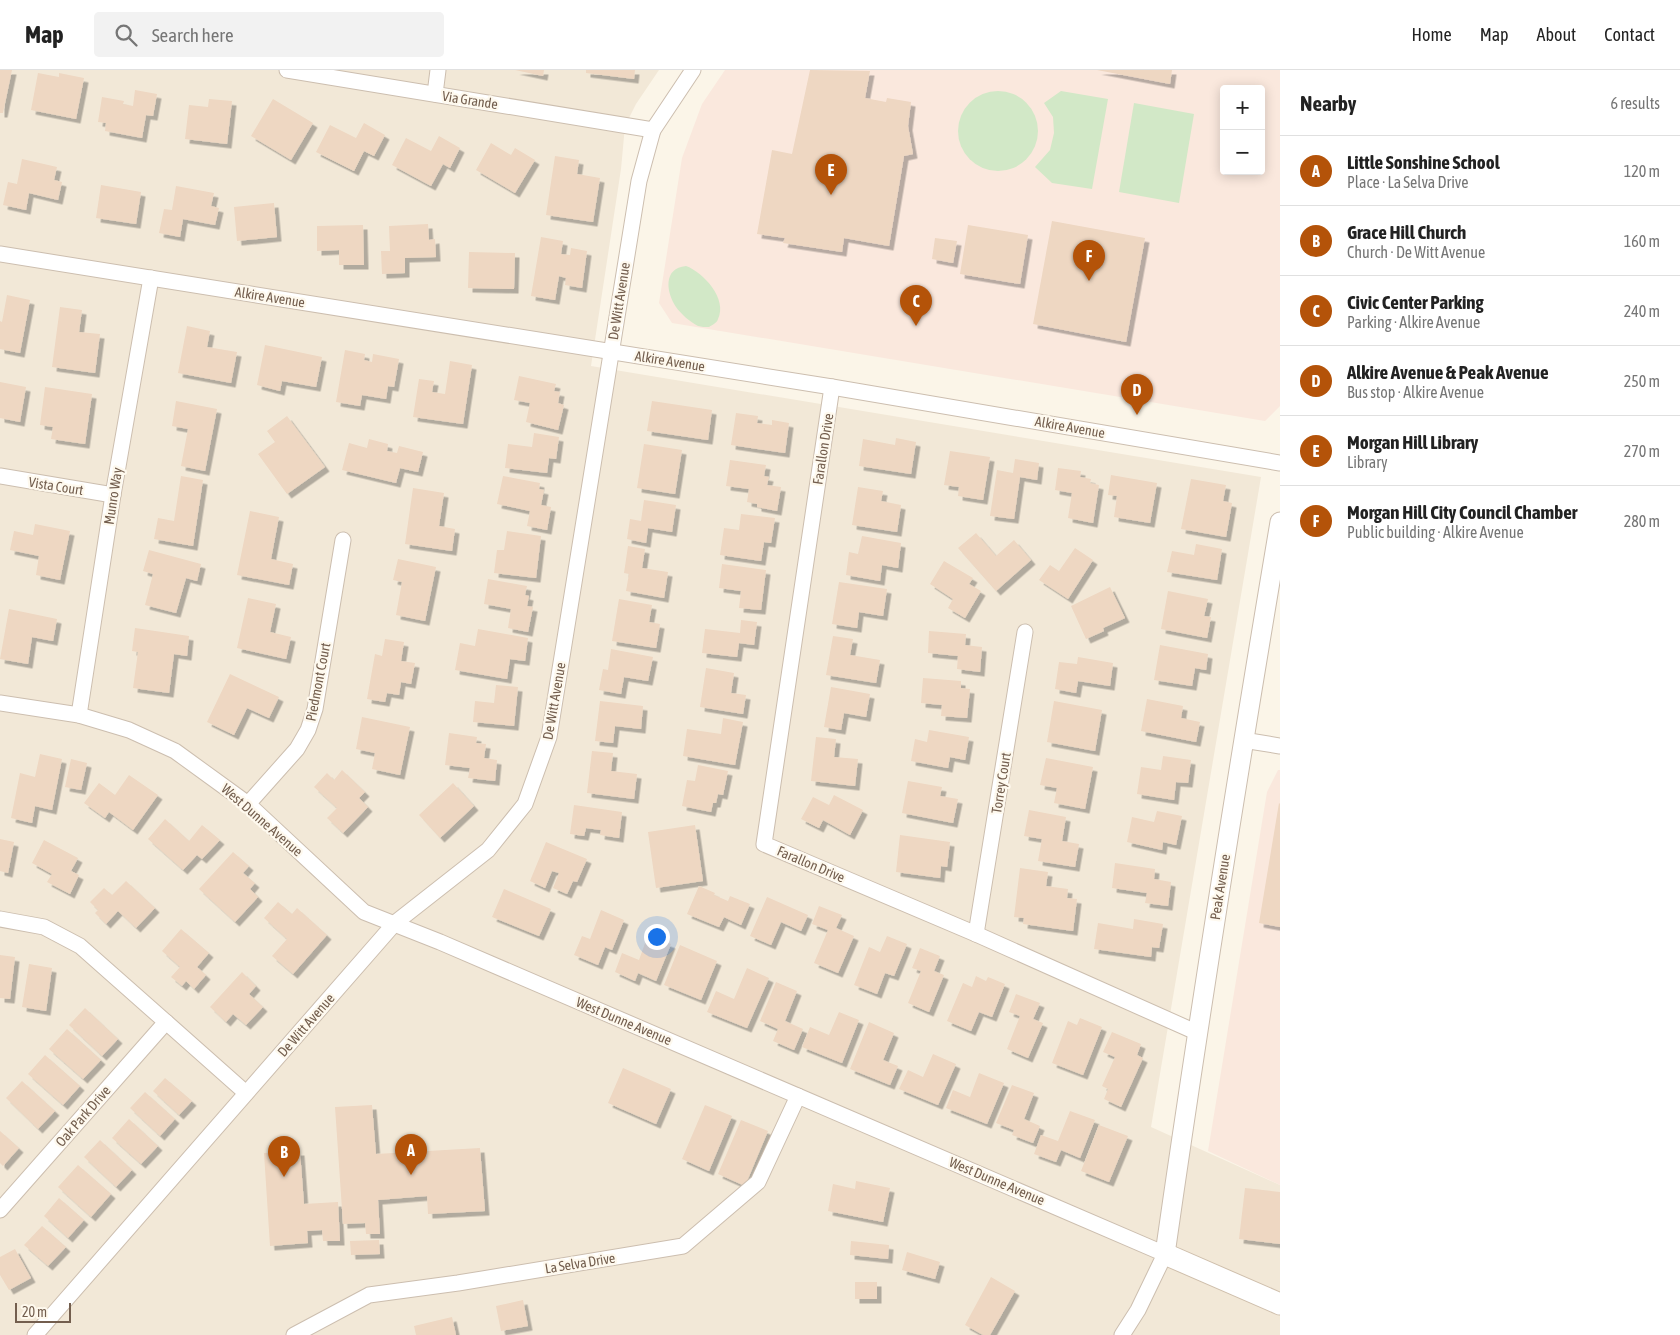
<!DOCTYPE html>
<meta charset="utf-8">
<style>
:root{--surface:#fff;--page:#f2f2f2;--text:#222;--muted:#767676;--line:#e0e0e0;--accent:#b45309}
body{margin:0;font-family:"Asap Condensed",sans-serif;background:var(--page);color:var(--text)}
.controls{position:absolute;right:15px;top:15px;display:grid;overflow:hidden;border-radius:5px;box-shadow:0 2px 12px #0003}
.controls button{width:45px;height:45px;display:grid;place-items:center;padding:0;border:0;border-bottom:1px solid var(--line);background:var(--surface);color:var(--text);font:25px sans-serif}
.scale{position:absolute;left:15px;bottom:12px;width:56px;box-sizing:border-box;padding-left:5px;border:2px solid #735e4e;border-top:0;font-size:14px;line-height:18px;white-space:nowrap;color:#735e4e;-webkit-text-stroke:4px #fef9ee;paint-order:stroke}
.you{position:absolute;left:656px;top:866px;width:18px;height:18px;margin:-12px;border:4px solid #fff;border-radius:50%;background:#1a73e8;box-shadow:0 0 0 8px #1a73e833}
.badge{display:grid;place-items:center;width:32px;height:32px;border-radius:50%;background:var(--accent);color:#fff;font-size:16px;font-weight:700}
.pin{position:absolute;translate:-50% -41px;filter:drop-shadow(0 1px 2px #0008)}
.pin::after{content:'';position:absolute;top:26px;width:18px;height:15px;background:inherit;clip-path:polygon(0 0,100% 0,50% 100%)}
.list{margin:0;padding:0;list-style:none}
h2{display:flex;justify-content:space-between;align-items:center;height:65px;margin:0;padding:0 20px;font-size:21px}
h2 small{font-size:16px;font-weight:400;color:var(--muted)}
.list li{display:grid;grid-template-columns:32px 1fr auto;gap:15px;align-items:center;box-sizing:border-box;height:70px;padding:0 20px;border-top:1px solid var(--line)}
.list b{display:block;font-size:19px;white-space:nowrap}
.list p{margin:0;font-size:16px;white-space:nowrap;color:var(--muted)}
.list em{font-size:16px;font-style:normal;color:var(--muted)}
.icon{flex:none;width:28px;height:28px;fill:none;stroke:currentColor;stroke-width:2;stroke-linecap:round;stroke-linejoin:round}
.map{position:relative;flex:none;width:1280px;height:1265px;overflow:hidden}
header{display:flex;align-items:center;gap:30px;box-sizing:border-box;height:70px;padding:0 25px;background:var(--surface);border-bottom:1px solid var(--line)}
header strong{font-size:24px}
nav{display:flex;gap:28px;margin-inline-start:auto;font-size:18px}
.search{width:350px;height:45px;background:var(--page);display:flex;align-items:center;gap:12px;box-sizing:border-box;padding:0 18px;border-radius:5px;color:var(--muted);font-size:19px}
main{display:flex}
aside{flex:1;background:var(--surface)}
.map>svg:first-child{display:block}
</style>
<header>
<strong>Map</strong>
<div class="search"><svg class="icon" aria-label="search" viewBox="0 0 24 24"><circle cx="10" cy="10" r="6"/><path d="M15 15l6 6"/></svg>Search here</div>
<nav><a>Home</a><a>Map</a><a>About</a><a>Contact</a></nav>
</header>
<main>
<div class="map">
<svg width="1280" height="1265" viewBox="0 0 1280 1265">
<defs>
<filter id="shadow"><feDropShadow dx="4.5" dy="4.5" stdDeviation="0" flood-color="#0004"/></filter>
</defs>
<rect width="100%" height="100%" fill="#fbf5e8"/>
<polygon fill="#f2e8d7" points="0,0 659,0 636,34 625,56 621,99 591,296 1261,407 1151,1057 1280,1115 1280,1265 0,1265"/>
<g fill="#fae8dd" fill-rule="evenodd">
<path d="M725 0H1280V336L1265 351 672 253 659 233 682 88 702 34ZM1224 19H1261V101H1224Z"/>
<polygon points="1278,700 1280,700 1280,1115 1208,1081 1267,722"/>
</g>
<g fill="#d2e8c7">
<polygon points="1061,21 1108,29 1092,119 1052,113 1035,97 1050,80 1054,63 1053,47 1044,33"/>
<circle cx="998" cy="61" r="40"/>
<polygon points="1134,33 1194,44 1179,133 1119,122"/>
<path d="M686 196C703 202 728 229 718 249 717 253 712 255 709 257 706 257 701 257 698 256 690 252 681 244 676 237 666 222 663 198 686 196Z"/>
</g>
<g fill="#eed7c2" filter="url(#shadow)">
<polygon points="0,0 12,0 3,43 0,43"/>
<polygon points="515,0 544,0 543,6"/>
<polygon points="586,0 635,0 634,9 586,3"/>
<polygon points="810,0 870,1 865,28 886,32 887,28 911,32 908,56 913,84 904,86 889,176 844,168 842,182 783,173 785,168 757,164 772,80 792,84"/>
<polygon points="1097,0 1172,0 1170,14"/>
<polygon points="38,3 59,7 59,3 84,8 76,49 31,40"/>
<polygon points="135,20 157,24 153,46 146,45 142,68 105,61 106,53 98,52 102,27 124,31 123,34 133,36"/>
<polygon points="209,29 232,31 227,74 185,69 189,35 208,37"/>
<polygon points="273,29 313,53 291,90 251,66"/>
<polygon points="364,53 385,65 374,86 364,81 354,101 316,82 330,55 356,68"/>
<polygon points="439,66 460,78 450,98 443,94 431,116 392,95 406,68 431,81"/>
<polygon points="491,73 511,85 515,78 535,90 515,123 476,100"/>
<polygon points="555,86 579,90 577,104 600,108 593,152 546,145"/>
<polygon points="22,89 57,97 54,110 62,112 58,130 29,123 26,140 3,135 8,112 17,114"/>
<polygon points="101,115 141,122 136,154 96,148"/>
<polygon points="176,116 214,123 211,136 219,138 215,155 183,149 180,167 159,163 164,139 172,140"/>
<polygon points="274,133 277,167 237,171 234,137"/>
<polygon points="1052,151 1145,168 1126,272 1033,254"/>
<polygon points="428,154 429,170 435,169 436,187 405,188 405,203 382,204 381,181 390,181 389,156"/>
<polygon points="363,155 364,195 339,195 339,180 317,181 317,156"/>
<polygon points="968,155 1028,165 1020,214 960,204"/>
<polygon points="541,167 563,171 561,184 570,185 571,178 587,181 582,218 565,215 566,208 559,206 555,230 531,226"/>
<polygon points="935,168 957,171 953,193 932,189"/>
<polygon points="469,182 515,183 514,219 468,218"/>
<polygon points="7,225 30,230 20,283 0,279 0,251 2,252"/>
<polygon points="60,237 82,240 79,262 100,264 95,303 52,297"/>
<polygon points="187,256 210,261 207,277 237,282 231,313 178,303"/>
<polygon points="265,275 322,287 316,317 282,311 280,321 257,315"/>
<polygon points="345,280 365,284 364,290 372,292 373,284 399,289 394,317 388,316 386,329 362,325 360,336 336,332"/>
<polygon points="450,291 472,295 463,354 413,347 419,309 434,311 432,322 445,324"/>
<polygon points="519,306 556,314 554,321 560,322 558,333 564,335 558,360 526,352 530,333 514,330"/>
<polygon points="0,312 26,317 20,352 0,348"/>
<polygon points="45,317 92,324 85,374 51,369 53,357 40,355"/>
<polygon points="176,331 217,339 205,401 181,396 188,359 172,356"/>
<polygon points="652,331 712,340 708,370 647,361"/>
<polygon points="736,343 758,346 757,353 772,355 772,350 789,353 785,383 731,375"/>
<polygon points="287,346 325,397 287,424 258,384 275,372 267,361"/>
<polygon points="534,363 559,367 556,389 549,388 547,403 505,398 508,374 532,377"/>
<polygon points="896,368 916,372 911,404 859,396 863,369 895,375"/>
<polygon points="369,369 388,374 387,381 397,383 399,376 423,382 418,402 400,398 396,413 342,400 349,373 367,378"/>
<polygon points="644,374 682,380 675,424 637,418"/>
<polygon points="950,381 990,387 983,430 958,426 959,417 944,415"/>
<polygon points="1015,389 1039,393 1037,410 1020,407 1014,449 990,446 997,400 1013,403"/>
<polygon points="730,390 766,395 764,406 769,407 767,415 781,417 777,441 757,437 757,434 747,432 749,419 726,416"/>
<polygon points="1058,398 1081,401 1080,407 1091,409 1090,413 1099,415 1093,453 1068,448 1072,423 1055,420"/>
<polygon points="1111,405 1157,413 1150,453 1114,447 1117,426 1108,425"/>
<polygon points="181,406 203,410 193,476 154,469 158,448 174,451"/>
<polygon points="503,406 540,413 539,419 544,420 541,435 551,437 547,460 527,456 530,441 497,434"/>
<polygon points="1191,409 1226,415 1223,431 1232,433 1226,467 1181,459"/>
<polygon points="858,417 883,421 881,431 901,435 897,462 852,455"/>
<polygon points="413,418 444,423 439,456 455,459 452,481 405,474"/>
<polygon points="644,430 676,435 672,462 648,458 646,473 627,469 630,449 641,451"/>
<polygon points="250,441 279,447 271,489 293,494 289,515 237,505"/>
<polygon points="741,444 775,448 771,473 764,472 761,491 720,485 724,458 739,460"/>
<polygon points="35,454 70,461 60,510 36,505 39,486 10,480 14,461 33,465"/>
<polygon points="507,461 541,466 536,508 494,503 497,480 504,480"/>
<polygon points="976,463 996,486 1014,470 1031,490 996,521 958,478"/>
<polygon points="862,466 901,473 898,498 882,495 880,511 846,505 849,482 858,484"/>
<polygon points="1196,474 1222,479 1217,510 1167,502 1172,481 1194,485"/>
<polygon points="628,476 645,479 642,498 668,502 664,528 626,521 629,504 624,503"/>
<polygon points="1075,478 1093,490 1068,529 1039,510 1050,495 1059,501"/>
<polygon points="149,480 201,494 197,511 186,508 176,543 145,535 153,504 143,501"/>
<polygon points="398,489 436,497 425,551 396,545 402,512 393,510"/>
<polygon points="944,491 973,508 969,514 981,521 965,548 948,538 953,529 930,514"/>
<polygon points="722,494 766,500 761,540 739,538 741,521 719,518"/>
<polygon points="488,509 527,516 525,525 529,526 527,536 533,537 528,562 508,558 511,539 484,534"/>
<polygon points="839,512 887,519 883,546 859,542 857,558 832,554"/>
<polygon points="1110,517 1125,548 1103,558 1104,561 1086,569 1071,536"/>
<polygon points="1168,521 1208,529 1204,546 1211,547 1207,568 1161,559"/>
<polygon points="248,528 276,534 270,562 291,567 286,589 237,578"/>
<polygon points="619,529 652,535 649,552 660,554 656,578 612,571"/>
<polygon points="9,539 57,549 53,571 32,567 28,594 0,589"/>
<polygon points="741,550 757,552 754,575 739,573 737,587 702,583 705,559 740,563"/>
<polygon points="135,558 189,566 187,586 174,584 169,623 133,618 138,582 132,581"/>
<polygon points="478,559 528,568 525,591 510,589 507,609 455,600 460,573 475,576"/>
<polygon points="929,561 966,564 965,575 982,577 980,602 957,599 958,586 928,583"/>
<polygon points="833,566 853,569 850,585 880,590 876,613 826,605"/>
<polygon points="385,569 404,572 401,591 415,593 411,614 401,612 399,625 387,623 385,632 367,629 375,584 382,586"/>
<polygon points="1160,575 1208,584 1206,600 1195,598 1192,616 1154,610"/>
<polygon points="611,579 653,587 648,611 624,607 621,624 599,620 603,599 608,600"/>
<polygon points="1078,587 1113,593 1110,616 1078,611 1076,623 1055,619 1059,592 1077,594"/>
<polygon points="706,598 734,603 731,623 746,625 743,644 700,637"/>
<polygon points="230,604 279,627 269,648 247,638 234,665 207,652"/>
<polygon points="923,608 961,611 961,618 970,619 967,648 941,646 942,635 921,633"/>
<polygon points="496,615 518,617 514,656 473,652 475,631 494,633"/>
<polygon points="831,617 870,624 866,647 844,643 841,660 824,657"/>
<polygon points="1147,629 1183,636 1181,648 1200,652 1196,672 1141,661"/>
<polygon points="600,631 643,636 641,659 615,656 613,673 595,671"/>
<polygon points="1054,631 1102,640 1095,681 1047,672"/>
<polygon points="362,647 410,657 400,705 372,699 375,683 356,679"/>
<polygon points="723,648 743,652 735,695 683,686 687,659 721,664"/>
<polygon points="929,660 969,667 965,690 950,687 948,698 911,691 915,669 927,672"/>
<polygon points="449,663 477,667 476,673 486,674 484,688 497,690 495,711 468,708 470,698 445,695"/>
<polygon points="816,667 836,669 834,687 858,689 855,716 811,711"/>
<polygon points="592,681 613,683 611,701 637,704 634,729 587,723"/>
<polygon points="40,684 62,689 52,740 35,736 32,753 11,748 20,703 35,707"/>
<polygon points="1163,686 1191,690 1188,713 1176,712 1174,730 1137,724 1141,697 1161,700"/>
<polygon points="1046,688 1093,697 1085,739 1054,733 1057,718 1040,715"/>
<polygon points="71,689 87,693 81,720 65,717"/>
<polygon points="698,695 728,701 723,725 718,724 716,733 713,733 711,742 682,736 687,710 695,711"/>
<polygon points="342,700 365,722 359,728 368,737 343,763 327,748 337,738 314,717 327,703 334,710"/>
<polygon points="129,705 158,725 133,760 109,742 105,748 84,733 99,713 115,725"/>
<polygon points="908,711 942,717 940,726 958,729 953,753 902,743"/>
<polygon points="453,713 474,736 440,768 419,745"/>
<polygon points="834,725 863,740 850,765 823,750 819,758 801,749 813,727 829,735"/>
<polygon points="1279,733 1280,734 1280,857 1259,853"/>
<polygon points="574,735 622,742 619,768 600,765 601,760 586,758 584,766 570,764"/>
<polygon points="1029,740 1066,747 1062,771 1079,774 1075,797 1038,791 1042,769 1024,766"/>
<polygon points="1157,741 1182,746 1176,775 1163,772 1162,780 1127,772 1132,747 1154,752"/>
<polygon points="165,749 189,771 202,755 220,770 202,789 197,785 183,800 148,769"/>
<polygon points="695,755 703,811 656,818 648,762"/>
<polygon points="900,765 950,772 947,797 941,796 940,808 896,802"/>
<polygon points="0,769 14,772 8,803 0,801"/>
<polygon points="44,770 78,788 71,801 79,805 70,824 47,812 52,804 32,793"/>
<polygon points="546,772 587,789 577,812 573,811 567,824 553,818 559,803 552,801 545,818 530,811"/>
<polygon points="233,782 249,796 243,803 255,813 250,819 258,827 235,852 199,819"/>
<polygon points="1115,793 1155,799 1154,809 1171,812 1168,836 1145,833 1147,823 1112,818"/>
<polygon points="1020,798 1048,802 1046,816 1068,819 1067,828 1077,829 1073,861 1023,854 1024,848 1014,847"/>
<polygon points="126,811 155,838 136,858 118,841 106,854 95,843 98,840 90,832 104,818 112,825"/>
<polygon points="699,816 715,823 714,825 728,831 730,826 750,834 741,855 724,847 719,857 687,844"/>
<polygon points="504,819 551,839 539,866 492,847"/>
<polygon points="767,827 808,845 801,861 781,852 771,875 750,866"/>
<polygon points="278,832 292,844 297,838 327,865 293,904 272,886 287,869 264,848"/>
<polygon points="819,836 842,845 836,858 854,866 838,903 814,893 828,860 812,854"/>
<polygon points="601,840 624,850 612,880 605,877 598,895 574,885 582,866 590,869"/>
<polygon points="1134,849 1163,854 1159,878 1152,877 1151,887 1094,879 1098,853 1133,859"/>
<polygon points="181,859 209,883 197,897 206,905 194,919 186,911 182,916 171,907 180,897 162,881"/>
<polygon points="648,865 671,874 656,911 638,903 635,911 615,902 622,883 639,890"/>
<polygon points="887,866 907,874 894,906 885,903 877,924 854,915 869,877 880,882"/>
<polygon points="680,875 717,891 701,930 664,915"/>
<polygon points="920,878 940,886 934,901 944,905 929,942 908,933 921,901 912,898"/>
<polygon points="0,885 15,887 10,929 0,928"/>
<polygon points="29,894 52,898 46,941 22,937"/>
<polygon points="747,898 769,908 747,958 707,942 716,921 734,929"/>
<polygon points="242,902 256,916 249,924 263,937 246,955 233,944 226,952 210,937"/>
<polygon points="976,906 986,911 988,907 1005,914 992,947 979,942 971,961 947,951 963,913 972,917"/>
<polygon points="776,912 797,921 785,951 803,959 794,980 773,971 778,959 760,951"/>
<polygon points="1016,924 1040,933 1033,949 1043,953 1028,988 1007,979 1020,946 1009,942"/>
<polygon points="85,938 118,969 102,986 69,955"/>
<polygon points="839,942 859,950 842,993 802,977 810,957 829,965"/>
<polygon points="1080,948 1102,957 1083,1005 1052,993 1068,951 1077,955"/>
<polygon points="869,952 894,963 883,990 898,996 890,1015 850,999"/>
<polygon points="67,959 101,990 83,1009 49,979"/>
<polygon points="1112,962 1141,974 1137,985 1143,988 1121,1037 1104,1029 1108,1019 1102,1016 1115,987 1103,982"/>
<polygon points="933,984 956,994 938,1035 899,1019 908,1000 923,1007"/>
<polygon points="45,985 80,1016 63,1035 28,1004"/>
<polygon points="623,998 671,1019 656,1054 608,1033"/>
<polygon points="979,1003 1004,1013 987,1054 946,1038 953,1020 970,1027"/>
<polygon points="165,1008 192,1031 179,1045 153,1021"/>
<polygon points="22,1011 55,1041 38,1059 6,1028"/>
<polygon points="1012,1015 1034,1023 1024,1049 1040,1056 1033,1073 1012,1065 1014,1060 996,1053"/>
<polygon points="145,1022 175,1049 160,1066 130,1038"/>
<polygon points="372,1035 376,1084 480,1078 485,1141 428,1144 427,1126 378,1130 380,1164 366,1164 365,1153 343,1154 335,1037"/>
<polygon points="705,1035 732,1046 709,1101 682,1089"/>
<polygon points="1070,1041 1095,1050 1080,1088 1061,1080 1056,1092 1034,1084 1041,1065 1058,1071"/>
<polygon points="129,1049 158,1076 141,1094 112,1068"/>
<polygon points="741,1050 768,1061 745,1116 718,1104"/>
<polygon points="1099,1055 1128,1066 1109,1112 1081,1101"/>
<polygon points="0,1061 19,1078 3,1096 0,1093"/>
<polygon points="100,1070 132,1100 116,1117 84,1087"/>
<polygon points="300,1081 304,1134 338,1132 340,1171 323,1171 322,1160 307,1161 308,1173 270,1176 264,1083"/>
<polygon points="78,1095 111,1124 91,1147 58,1117"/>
<polygon points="856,1111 890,1118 883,1152 828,1141 833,1114 855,1119"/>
<polygon points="1245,1118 1280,1122 1280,1174 1239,1169"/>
<polygon points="59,1128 84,1150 68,1168 44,1146"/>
<polygon points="42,1156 66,1177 48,1196 24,1175"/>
<polygon points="379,1170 380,1184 351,1185 350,1171"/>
<polygon points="851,1171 889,1175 888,1189 850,1185"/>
<polygon points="15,1179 31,1208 9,1220 0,1205 0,1187"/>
<polygon points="907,1182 940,1192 935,1209 902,1200"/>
<polygon points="991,1207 1015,1221 990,1265 983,1265 965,1255"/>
<rect x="855" y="1212" width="22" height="17"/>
<polygon points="523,1230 528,1256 501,1261 496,1236"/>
<polygon points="452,1247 456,1265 416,1265 414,1256"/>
</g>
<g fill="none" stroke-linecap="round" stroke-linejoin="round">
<g stroke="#ccbeaf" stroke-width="17">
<g id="minor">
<polyline points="287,0 653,60"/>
<polyline points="435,24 438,0"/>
<polyline points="0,184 832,317 1280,393"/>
<polyline points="832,317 764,774 976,864 1198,963"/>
<polyline points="0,406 113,425"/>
<polyline points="0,633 79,645 129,660 175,681 248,734 364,842 440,872 1165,1184 1138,1240 1122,1265"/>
<polyline points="79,645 113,425 151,208"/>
<polyline points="1243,670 1280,676"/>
<polyline points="248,734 297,679 308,660 315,639 343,470"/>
<polyline points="0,849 44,857 80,876 166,952 0,1140"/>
<polyline points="976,864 1025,562"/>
<polyline points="166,952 246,1023"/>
<polyline points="35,1265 395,853 488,780 525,734 549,667 639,111 653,60 693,0"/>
<polyline points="294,1265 369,1225 458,1213 683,1176 758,1112 798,1026"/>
</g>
</g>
<g stroke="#ccbeaf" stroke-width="21">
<path id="tertiary" d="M1165 1184C1200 939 1239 695 1280 452"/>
</g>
<g stroke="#cfbfac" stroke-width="23">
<polyline id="secondary" points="1165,1184 1280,1234"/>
</g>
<use href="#minor" stroke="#fff" stroke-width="15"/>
<use href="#tertiary" stroke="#fff" stroke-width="19"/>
<use href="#secondary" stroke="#fff" stroke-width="21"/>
</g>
<g text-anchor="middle" stroke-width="4.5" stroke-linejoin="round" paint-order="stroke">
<g font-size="14" fill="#735e4e" stroke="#fef9ee">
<text transform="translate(470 30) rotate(9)" y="5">Via Grande</text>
<text transform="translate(270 227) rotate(9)" y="5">Alkire Avenue</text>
<text transform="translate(619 231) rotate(-81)" y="5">De Witt Avenue</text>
<text transform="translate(670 291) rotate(9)" y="5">Alkire Avenue</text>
<text transform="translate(1070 357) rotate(10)" y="5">Alkire Avenue</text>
<text transform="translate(823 379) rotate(-81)" y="5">Farallon Drive</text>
<text transform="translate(56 416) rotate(9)" y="5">Vista Court</text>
<text transform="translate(113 426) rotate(-81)" y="5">Munro Way</text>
<text transform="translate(318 612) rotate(-79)" y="5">Piedmont Court</text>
<text transform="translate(554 631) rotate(-80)" y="5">De Witt Avenue</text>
<text transform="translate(1001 713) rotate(-81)" y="5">Torrey Court</text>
<text transform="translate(262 750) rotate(41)" y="5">West Dunne Avenue</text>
<text transform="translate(811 794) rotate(23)" y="5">Farallon Drive</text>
<text transform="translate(1220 817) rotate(-81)" y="5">Peak Avenue</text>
<text transform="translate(624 951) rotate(23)" y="5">West Dunne Avenue</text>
<text transform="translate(306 955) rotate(-49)" y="5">De Witt Avenue</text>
<text transform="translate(83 1046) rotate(-49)" y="5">Oak Park Drive</text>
<text transform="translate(997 1111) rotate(23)" y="5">West Dunne Avenue</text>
<text transform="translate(580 1193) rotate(-9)" y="5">La Selva Drive</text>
</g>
</g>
</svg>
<div class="controls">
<button>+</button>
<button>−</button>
</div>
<div class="scale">20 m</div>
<div class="you"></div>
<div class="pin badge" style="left:411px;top:1105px">A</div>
<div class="pin badge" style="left:284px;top:1107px">B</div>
<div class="pin badge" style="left:916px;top:256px">C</div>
<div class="pin badge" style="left:1137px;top:345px">D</div>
<div class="pin badge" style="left:831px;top:125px">E</div>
<div class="pin badge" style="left:1089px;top:211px">F</div>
</div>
<aside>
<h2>Nearby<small>6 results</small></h2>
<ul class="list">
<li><span class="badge">A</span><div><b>Little Sonshine School</b><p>Place · La Selva Drive</p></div><em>120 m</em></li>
<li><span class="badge">B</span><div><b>Grace Hill Church</b><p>Church · De Witt Avenue</p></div><em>160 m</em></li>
<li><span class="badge">C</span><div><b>Civic Center Parking</b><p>Parking · Alkire Avenue</p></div><em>240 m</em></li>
<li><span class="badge">D</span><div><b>Alkire Avenue &amp; Peak Avenue</b><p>Bus stop · Alkire Avenue</p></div><em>250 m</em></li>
<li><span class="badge">E</span><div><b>Morgan Hill Library</b><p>Library</p></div><em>270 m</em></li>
<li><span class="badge">F</span><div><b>Morgan Hill City Council Chamber</b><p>Public building · Alkire Avenue</p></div><em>280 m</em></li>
</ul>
</aside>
</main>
